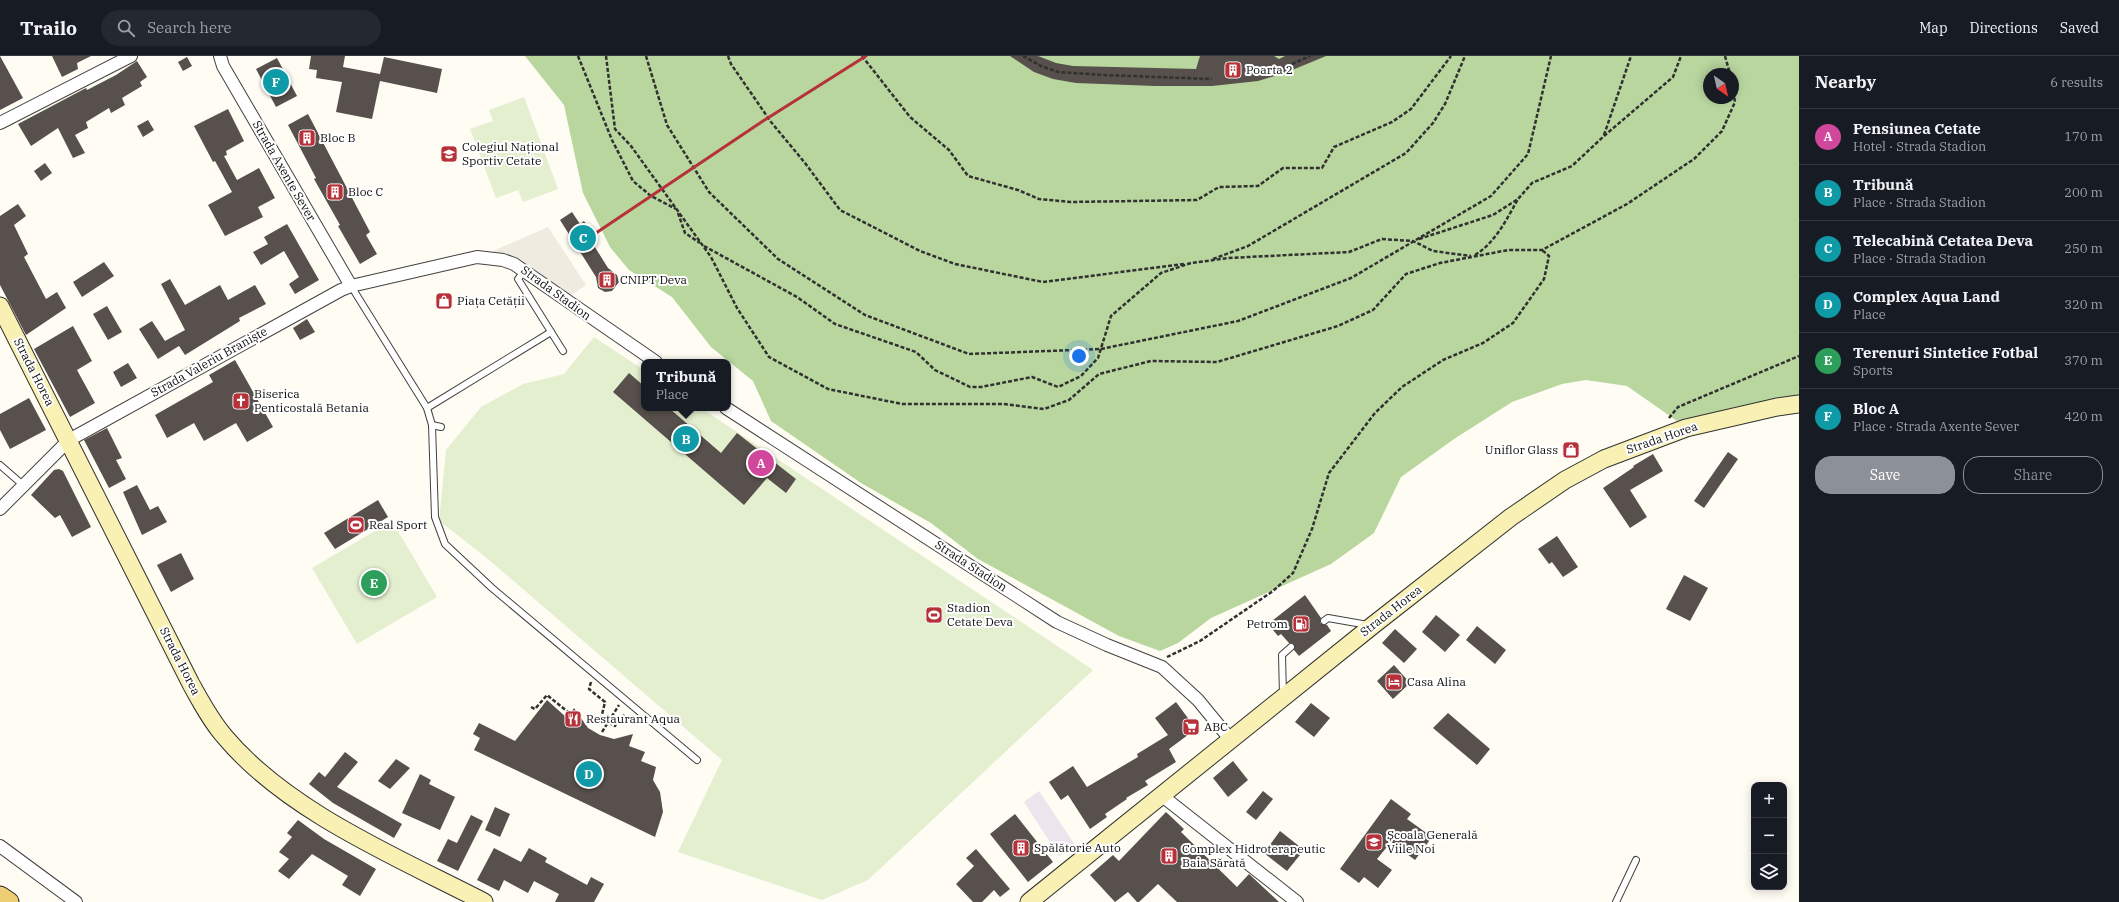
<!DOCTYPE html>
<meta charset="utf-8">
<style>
:root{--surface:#171b24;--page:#242831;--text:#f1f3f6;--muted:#9ea1a6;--line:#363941;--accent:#8c9099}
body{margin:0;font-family:"IBM Plex Serif",serif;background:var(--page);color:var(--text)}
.controls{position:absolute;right:12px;bottom:12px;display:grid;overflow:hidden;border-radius:8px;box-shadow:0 2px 10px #0003}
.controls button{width:36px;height:36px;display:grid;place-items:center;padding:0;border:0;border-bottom:1px solid var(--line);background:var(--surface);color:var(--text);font:20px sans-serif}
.compass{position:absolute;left:1703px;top:12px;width:36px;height:36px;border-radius:50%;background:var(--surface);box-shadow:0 2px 10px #0003;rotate:146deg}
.you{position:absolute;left:1079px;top:300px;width:14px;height:14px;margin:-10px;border:3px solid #fff;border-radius:50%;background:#1a73e8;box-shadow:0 0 0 6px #1a73e833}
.badge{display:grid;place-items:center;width:26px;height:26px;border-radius:50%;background:var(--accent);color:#fff;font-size:13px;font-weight:700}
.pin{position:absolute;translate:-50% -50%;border:2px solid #fff;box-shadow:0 1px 4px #0006}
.popup{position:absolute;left:641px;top:303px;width:90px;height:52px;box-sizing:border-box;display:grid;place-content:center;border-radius:8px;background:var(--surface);filter:drop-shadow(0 1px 3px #0005);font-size:13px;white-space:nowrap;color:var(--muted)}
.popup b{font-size:15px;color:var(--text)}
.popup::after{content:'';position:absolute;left:50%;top:100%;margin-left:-8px;border:8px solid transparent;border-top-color:var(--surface)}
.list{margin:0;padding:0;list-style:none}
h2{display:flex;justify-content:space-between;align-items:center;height:52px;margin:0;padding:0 16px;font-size:17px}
h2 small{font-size:13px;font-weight:400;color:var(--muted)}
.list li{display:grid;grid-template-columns:26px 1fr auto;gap:12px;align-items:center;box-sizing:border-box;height:56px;padding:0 16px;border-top:1px solid var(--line)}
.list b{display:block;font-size:15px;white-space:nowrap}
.list p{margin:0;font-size:13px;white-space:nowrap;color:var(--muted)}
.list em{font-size:13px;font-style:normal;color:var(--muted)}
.actions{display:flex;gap:8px;padding:12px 16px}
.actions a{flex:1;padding:9px 0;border:1px solid var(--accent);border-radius:16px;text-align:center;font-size:14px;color:var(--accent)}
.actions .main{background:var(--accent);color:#fff}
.icon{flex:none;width:22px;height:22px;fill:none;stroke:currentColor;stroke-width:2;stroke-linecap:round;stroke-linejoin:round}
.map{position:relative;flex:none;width:1799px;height:846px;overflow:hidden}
header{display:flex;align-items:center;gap:24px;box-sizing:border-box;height:56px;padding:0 20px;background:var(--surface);border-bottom:1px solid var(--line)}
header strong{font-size:19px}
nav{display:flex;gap:22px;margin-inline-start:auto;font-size:14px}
.search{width:280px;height:36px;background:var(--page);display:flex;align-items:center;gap:10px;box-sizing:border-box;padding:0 14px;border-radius:22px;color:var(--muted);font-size:15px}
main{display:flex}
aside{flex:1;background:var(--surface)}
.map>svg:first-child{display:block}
</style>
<header>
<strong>Trailo</strong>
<div class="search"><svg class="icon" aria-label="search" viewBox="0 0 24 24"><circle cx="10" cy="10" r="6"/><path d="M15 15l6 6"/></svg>Search here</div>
<nav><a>Map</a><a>Directions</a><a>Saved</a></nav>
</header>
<main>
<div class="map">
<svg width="1799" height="846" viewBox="0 0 1799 846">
<rect width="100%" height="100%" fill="#fefcf3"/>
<polygon fill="#ece5ed" points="1039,735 1075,789 1059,800 1024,746"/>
<path fill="#b8d69e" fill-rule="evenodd" d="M525 0H1799V340L1677 365 1627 330 1586 324 1562 328 1512 346 1454 383 1401 421 1374 477 1331 508 1211 562 1178 587 1160 595 1119 580 978 503 931 467 861 427 771 365 753 325 711 291 672 241 629 214 610 191 583 137 564 49ZM1709 18H1733V42H1709Z"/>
<g fill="#e4efcf">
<polygon points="524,41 558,133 523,146 518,134 496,142 470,73 493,65 489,54"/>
<polygon points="594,281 644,314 644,352 701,352 1093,614 868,824 822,844 678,796 722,704 482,498 439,465 446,394 481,351 523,328 564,318"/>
<polygon points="392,465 437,541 357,588 312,512"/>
</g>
<polygon fill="#efebe1" points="548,171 586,229 570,240 493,195"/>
<g fill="#57504c">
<polygon points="0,0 23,42 0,54"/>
<polygon points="52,0 91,0 77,7 78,13 62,21"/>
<polygon points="311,0 345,0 343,11 380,18 384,1 442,13 437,37 380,25 372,63 336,56 342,26 316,22 317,14 309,13"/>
<polygon points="1010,0 1038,0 1056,7 1073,10 1196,13 1200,0 1274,0 1279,3 1285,0 1326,0 1285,17 1258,25 1212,30 1155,30 1076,27 1053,23 1034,16"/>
<polygon points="187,1 192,10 183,15 178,6"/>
<polygon points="277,2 297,40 276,51 256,13"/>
<polygon points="137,5 147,21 140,26 142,30 122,42 125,49 111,57 109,52 86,66 88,72 75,79 85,97 73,102 58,72 31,90 18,68 86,32 87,34 116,19"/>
<polygon points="228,53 244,85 226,95 227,99 224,100 237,124 259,112 275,142 258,151 263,161 225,180 208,149 232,136 215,105 213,106 194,70"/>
<polygon points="308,58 370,176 366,179 377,198 360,208 338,170 340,169 314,123 316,122 288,69"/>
<polygon points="148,64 154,74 143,81 137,70"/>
<polygon points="45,107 52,117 41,125 34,115"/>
<polygon points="18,148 26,160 14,169 28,198 24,201 46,243 57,236 66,252 26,279 0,229 0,160"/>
<polygon points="572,156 580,168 584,165 597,186 593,188 608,212 617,219 619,226 612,235 605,236 598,232 596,221 560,164"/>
<polygon points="287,168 319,224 295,238 289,228 299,221 284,195 261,209 253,196 268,188 264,181"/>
<polygon points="104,206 114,220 82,241 73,226"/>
<polygon points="170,223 185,249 220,229 228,244 255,229 266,248 239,262 240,265 185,299 179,290 158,303 139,273 152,265 165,285 185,274 161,228"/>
<polygon points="107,250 122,276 108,284 93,258"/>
<polygon points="307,263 315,276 300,284 293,272"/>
<polygon points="73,270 92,305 77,314 95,347 70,361 34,293"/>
<polygon points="235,304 273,371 247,386 236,367 204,385 194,367 167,382 155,359 213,326 209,319"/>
<polygon points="128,307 137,322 121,331 113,316"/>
<polygon points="629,317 644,330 644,352 669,352 721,397 737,377 796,423 786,437 767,422 744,449 613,336"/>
<polygon points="29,342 46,374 10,393 0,374 0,358"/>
<polygon points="107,372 122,402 116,404 126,423 109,432 84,384"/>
<polygon points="1728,396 1738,403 1704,452 1694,445"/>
<polygon points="1653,398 1663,415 1630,434 1647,461 1630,472 1603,432 1634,411 1633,410"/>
<polygon points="59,413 63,415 91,471 72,481 60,459 55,462 31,439 54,414"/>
<polygon points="137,429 150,454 158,450 167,466 142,479 123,436"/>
<polygon points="378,444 388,461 335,493 324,477"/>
<polygon points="1557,480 1578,511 1563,521 1552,506 1549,508 1538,493"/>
<polygon points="181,497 194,523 171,536 157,509"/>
<polygon points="1684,519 1708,532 1690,565 1666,553"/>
<polygon points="1305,539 1321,562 1320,567 1327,569 1331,575 1299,600 1294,594 1294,588 1289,587 1281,578 1278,580 1268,568"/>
<polygon points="1436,559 1460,579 1445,596 1422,576"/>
<polygon points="1477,570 1506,594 1495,608 1466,584"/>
<polygon points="1395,573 1417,593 1404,607 1382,587"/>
<polygon points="1394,609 1410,627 1393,643 1377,625"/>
<polygon points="547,644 567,662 574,652 588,672 600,679 614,683 633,678 629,690 645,696 641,705 656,711 653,724 660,736 663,756 655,781 474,694 480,682 473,678 479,667 515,685"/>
<polygon points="1176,646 1196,673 1169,693 1176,706 1145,725 1148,729 1126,742 1127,743 1105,758 1107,761 1090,773 1068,739 1061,744 1049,726 1073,710 1087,731 1138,701 1137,698 1168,679 1155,662"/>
<polygon points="1311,647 1330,662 1314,681 1295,666"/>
<polygon points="1448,657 1490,693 1477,709 1433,672"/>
<polygon points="345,696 358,706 337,731 402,768 394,782 333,747 309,728 319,716 325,721"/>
<polygon points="396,703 410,712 390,733 378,725"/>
<polygon points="1233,705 1248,724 1228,741 1213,722"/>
<polygon points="420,718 431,724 429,728 455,741 440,774 402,757"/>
<polygon points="1263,735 1273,743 1256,764 1246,756"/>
<polygon points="1391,743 1411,758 1407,763 1432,781 1415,804 1391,786 1377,803 1392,814 1378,832 1364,821 1359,827 1340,813"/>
<polygon points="495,751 510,758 500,781 485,774"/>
<polygon points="1166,756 1184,773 1181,776 1237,831 1249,818 1279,846 1177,846 1158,828 1139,846 1137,846 1128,836 1115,846 1090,819 1113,799 1119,805"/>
<polygon points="1015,758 1053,806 1028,826 990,778"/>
<polygon points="471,759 483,765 458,815 437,805 448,783 457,787"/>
<polygon points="298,764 324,783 376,813 360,840 342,829 348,820 312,798 289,823 278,815 289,803 279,796 292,781 287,777"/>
<polygon points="1280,775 1304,794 1287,815 1264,797"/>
<polygon points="494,792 521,806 529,792 547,802 545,806 587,829 591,821 604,828 594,846 555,846 559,838 534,825 528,837 504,824 499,835 477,824"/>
<polygon points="976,793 1010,833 1000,841 994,834 982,846 973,846 956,828 974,810 966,802"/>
</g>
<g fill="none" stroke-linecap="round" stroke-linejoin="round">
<g stroke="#424242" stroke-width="8">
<g id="service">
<polyline points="525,214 518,223 563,295"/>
<polyline points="351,230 427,352 432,369 435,461 445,488 492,532 697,704"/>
<polyline points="427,352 551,276"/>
<polyline points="432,369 441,371"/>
<polyline points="0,409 23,429"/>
<polyline points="1324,565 1328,562 1368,569"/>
<polyline points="1283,639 1282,599 1291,591"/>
<polyline points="1616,846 1636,804"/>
</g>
</g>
<g stroke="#424242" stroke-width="14">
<g id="minor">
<polyline points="220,0 223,10 351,230"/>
<polyline points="0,67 131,0"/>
<polyline points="726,352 1057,566 1107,589 1162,611 1198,644 1230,683"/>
<polyline points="0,453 69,384 341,234 351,230 477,201 503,204 514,208 656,306"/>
<polyline points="1161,739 1297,846"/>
<polyline points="0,790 76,846"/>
</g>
</g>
<g stroke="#313131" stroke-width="19">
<g id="secondary">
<path d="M0 250 191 628C201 646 211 665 225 681 288 756 399 802 484 846"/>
<polyline points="1029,846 1372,570 1511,461 1565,424 1604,403 1686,372 1777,351 1799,348"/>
</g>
</g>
<g stroke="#202020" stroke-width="21">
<polyline id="primary" points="0,840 9,846"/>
</g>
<g stroke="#313131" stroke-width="2.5" stroke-dasharray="4 2" stroke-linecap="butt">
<polyline points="578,0 612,84 633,125 651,140 676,153"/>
<polyline points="606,0 615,73 631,90 711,201 737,252 769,301 828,333 902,348 1004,348 1044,353 1069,344 1099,318 1151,305 1217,306 1338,270 1373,254 1406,218 1440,207 1508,194 1542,194 1627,148 1694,103 1722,75 1735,46 1733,33"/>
<polyline points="646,0 667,69 709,136 778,203 865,259 969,298 1101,293 1238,265 1351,222 1491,140 1528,98 1551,0"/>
<polyline points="728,0 731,8 771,66 805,107 840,154 920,195 955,208 1043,226 1184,208"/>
<polyline points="862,0 910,61 949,94 968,120 1018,134 1039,143 1071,146 1197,144 1219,131 1258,130 1283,112 1322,112 1334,91 1392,66 1411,53 1451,0"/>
<polyline points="1023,0 1041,10 1058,16 1103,19 1212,23"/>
<polyline points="1725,0 1730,18"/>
<polyline points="1257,16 1283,12 1310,0"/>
<polyline points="1604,79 1631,0"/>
<polyline points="678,157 685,177 700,187"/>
<polyline points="1419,183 1493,159 1518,143 1532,127 1572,110 1604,80 1673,21 1681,0"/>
<polyline points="704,190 797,241 835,268 916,296 935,314 970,331 981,331 1032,321 1058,331 1081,320 1098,302 1111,260 1161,217 1191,207 1229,202 1349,196 1382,183 1413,185 1433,195 1471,200"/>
<path d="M1475 199C1495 187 1507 163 1518 143"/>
<polyline points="1213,203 1248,190 1406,97 1433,67 1445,48 1465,0"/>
<polyline points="1669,362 1678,351 1799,300"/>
<polyline points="1167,601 1200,585 1273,535 1293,517 1312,473 1329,417 1375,357 1402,331 1443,304 1483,287 1513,267 1544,223 1549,200 1542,194"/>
<polyline points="591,626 589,633 605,646 601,663 615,670 617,665 626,658"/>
<polyline points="531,651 535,653 547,639 568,656"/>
<polyline points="602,676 619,649"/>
</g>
<use href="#service" stroke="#fff" stroke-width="6"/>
<use href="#minor" stroke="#fff" stroke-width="12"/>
<use href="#secondary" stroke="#f9f0b3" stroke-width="17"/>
<use href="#primary" stroke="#eece72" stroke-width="19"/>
<polyline stroke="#b63139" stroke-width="3" points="593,179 763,65 866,0"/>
</g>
<defs>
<g id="building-square" transform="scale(0.9)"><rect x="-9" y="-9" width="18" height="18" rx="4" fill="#b63139" stroke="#fff"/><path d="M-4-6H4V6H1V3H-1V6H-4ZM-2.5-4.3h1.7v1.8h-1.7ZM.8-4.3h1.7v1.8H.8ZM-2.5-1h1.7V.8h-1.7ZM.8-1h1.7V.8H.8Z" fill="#fff"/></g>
<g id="university-square" transform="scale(0.9)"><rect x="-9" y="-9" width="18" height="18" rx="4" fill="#b63139" stroke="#fff"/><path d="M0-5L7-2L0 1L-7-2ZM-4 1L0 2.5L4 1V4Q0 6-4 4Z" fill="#fff"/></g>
<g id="shop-square" transform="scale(0.9)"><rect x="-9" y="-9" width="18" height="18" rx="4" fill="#b63139" stroke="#fff"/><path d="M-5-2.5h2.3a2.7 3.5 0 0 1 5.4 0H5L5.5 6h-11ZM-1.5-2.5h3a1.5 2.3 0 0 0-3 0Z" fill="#fff"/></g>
<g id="church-square" transform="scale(0.9)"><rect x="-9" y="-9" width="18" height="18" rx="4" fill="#b63139" stroke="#fff"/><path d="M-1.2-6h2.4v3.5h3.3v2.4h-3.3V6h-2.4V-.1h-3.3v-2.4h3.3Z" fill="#fff"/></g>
<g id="stadium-square" transform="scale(0.9)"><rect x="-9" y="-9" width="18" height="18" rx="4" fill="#b63139" stroke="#fff"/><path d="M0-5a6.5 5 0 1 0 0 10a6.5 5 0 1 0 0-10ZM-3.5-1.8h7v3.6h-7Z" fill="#fff"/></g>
<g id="fuel-square" transform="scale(0.9)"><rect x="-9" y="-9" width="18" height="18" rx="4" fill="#b63139" stroke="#fff"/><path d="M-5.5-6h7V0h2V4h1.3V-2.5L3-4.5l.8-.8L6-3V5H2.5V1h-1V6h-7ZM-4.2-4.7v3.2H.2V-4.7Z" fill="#fff"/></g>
<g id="hotel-square" transform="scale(0.9)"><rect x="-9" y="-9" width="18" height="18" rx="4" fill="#b63139" stroke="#fff"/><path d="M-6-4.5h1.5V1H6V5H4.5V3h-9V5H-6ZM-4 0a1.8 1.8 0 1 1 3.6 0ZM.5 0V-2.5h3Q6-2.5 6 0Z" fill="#fff"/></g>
<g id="restaurant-square" transform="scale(0.9)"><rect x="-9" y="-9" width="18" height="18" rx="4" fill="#b63139" stroke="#fff"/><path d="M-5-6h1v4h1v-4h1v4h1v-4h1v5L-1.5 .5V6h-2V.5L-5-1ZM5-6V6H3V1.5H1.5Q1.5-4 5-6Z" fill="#fff"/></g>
<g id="supermarket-square" transform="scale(0.9)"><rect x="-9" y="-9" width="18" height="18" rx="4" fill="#b63139" stroke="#fff"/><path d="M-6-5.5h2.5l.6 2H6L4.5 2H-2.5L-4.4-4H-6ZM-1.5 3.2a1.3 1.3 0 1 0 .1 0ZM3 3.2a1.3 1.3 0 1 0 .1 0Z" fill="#fff"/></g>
<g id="school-square" transform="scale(0.9)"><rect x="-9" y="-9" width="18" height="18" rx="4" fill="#b63139" stroke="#fff"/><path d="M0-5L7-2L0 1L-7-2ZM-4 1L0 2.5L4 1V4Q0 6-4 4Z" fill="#fff"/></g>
</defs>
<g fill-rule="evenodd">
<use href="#building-square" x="1233" y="14"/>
<use href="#building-square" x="307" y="82"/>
<use href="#university-square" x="449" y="98"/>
<use href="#building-square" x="335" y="136"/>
<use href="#building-square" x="607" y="224"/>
<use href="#shop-square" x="444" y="245"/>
<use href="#church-square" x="241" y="345"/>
<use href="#shop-square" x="1571" y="394"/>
<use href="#stadium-square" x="356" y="469"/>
<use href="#stadium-square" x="934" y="559"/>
<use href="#fuel-square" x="1301" y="568"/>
<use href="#hotel-square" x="1394" y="626"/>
<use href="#restaurant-square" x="573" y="663"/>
<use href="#supermarket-square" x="1191" y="671"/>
<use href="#school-square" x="1374" y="786"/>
<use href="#building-square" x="1021" y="792"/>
<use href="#building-square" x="1169" y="800"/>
</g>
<g text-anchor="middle" stroke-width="4" stroke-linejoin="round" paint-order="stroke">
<g font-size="12" fill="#0f0f0f" stroke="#fff" text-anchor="start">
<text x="1246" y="18">Poarta 2</text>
<text x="320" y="86">Bloc B</text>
<text x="462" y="95">Colegiul Național<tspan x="462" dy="14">Sportiv Cetate</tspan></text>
<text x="348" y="140">Bloc C</text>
<text x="620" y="228">CNIPT Deva</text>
<text x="457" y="249">Piața Cetății</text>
<text x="254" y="342">Biserica<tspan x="254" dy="14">Penticostală Betania</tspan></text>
<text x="1558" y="398" text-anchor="end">Uniflor Glass</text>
<text x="369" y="473">Real Sport</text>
<text x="947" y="556">Stadion<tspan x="947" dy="14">Cetate Deva</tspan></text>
<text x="1288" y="572" text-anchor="end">Petrom</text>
<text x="1407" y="630">Casa Alina</text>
<text x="586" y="667">Restaurant Aqua</text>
<text x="1204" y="675">ABC</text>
<text x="1387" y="783">Școala Generală<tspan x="1387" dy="14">Viile Noi</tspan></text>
<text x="1034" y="796">Spălătorie Auto</text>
<text x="1182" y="797">Complex Hidroterapeutic<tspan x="1182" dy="14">Baia Sărată</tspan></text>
</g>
<g font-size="12" fill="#0f0f0f" stroke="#fff">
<text transform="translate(284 115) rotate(60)" y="4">Strada Axente Sever</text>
<text transform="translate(556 237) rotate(36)" y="4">Strada Stadion</text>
<text transform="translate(209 306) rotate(-29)" y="4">Strada Valeriu Braniște</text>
<text transform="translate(34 316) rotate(63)" y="4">Strada Horea</text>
<text transform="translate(1662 382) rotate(-19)" y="4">Strada Horea</text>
<text transform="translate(971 510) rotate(33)" y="4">Strada Stadion</text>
<text transform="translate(1391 555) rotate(-38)" y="4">Strada Horea</text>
<text transform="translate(180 605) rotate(63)" y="4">Strada Horea</text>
</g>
</g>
</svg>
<div class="controls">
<button>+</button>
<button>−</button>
<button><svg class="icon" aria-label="layers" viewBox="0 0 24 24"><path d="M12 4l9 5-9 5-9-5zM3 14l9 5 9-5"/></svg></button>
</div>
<svg class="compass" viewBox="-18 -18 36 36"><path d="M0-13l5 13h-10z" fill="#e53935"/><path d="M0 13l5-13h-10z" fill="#9ea1a6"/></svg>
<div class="you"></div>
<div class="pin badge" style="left:761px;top:407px;background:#d1479c">A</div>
<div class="pin badge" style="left:686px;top:383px;background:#0f9aa8">B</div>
<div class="popup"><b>Tribună</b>Place</div>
<div class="pin badge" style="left:583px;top:182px;background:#0f9aa8">C</div>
<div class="pin badge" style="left:589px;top:718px;background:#0f9aa8">D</div>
<div class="pin badge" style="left:374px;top:527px;background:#2e9e5b">E</div>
<div class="pin badge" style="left:276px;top:26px;background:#0f9aa8">F</div>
</div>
<aside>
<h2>Nearby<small>6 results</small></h2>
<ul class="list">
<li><span class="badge" style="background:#d1479c">A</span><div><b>Pensiunea Cetate</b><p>Hotel · Strada Stadion</p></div><em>170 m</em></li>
<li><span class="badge" style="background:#0f9aa8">B</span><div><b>Tribună</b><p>Place · Strada Stadion</p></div><em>200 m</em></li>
<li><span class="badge" style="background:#0f9aa8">C</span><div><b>Telecabină Cetatea Deva</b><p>Place · Strada Stadion</p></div><em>250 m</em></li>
<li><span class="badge" style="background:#0f9aa8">D</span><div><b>Complex Aqua Land</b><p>Place</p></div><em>320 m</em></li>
<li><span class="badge" style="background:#2e9e5b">E</span><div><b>Terenuri Sintetice Fotbal</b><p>Sports</p></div><em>370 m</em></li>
<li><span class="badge" style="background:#0f9aa8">F</span><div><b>Bloc A</b><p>Place · Strada Axente Sever</p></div><em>420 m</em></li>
</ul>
<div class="actions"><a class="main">Save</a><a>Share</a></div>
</aside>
</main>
